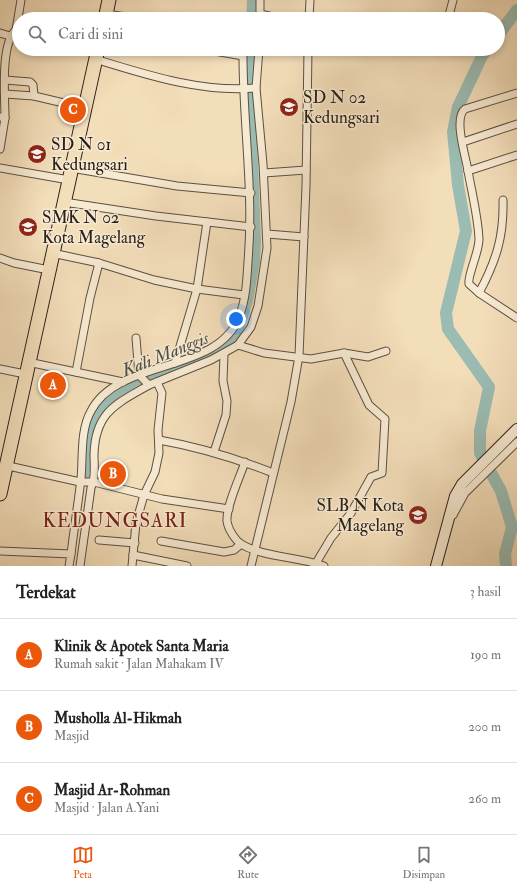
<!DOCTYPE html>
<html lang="id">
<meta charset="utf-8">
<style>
:root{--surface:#fff;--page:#f2f2f2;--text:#222;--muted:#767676;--line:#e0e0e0;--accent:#ea580c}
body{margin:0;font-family:"IM FELL Double Pica",serif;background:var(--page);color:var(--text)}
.you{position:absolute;left:236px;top:319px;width:14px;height:14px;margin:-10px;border:3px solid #fff;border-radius:50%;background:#1a73e8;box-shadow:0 0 0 6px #1a73e833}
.badge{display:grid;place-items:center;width:26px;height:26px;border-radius:50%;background:var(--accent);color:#fff;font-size:13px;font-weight:700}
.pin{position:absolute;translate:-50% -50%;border:2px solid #fff;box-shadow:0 1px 4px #0006}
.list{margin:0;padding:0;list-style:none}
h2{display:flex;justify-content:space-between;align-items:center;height:52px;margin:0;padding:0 16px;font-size:17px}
h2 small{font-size:13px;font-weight:400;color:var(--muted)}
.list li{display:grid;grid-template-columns:26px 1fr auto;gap:12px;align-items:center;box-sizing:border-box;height:72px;padding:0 16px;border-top:1px solid var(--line)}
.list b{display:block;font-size:15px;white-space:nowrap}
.list p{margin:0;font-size:13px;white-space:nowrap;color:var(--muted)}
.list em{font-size:13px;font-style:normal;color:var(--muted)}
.icon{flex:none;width:22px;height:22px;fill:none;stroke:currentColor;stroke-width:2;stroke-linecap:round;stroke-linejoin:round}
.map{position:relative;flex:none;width:517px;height:566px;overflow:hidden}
.search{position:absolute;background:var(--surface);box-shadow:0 2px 6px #0003;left:12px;right:12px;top:12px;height:44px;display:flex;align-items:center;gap:10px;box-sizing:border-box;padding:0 14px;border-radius:22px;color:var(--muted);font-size:15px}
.sheet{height:268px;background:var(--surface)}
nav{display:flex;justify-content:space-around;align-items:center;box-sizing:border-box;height:56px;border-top:1px solid var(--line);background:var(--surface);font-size:11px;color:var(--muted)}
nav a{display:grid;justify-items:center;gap:2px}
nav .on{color:var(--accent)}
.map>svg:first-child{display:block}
</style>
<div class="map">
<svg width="517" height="566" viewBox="0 0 517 566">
<rect width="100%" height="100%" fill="#f3deba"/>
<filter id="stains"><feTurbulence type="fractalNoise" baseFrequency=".005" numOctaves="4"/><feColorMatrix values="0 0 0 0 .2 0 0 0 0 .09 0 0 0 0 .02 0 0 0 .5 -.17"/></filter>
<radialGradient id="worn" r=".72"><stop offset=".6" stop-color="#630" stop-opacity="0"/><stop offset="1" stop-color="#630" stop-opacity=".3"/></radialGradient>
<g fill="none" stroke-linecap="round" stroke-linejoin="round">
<g stroke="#9bbcb3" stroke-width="12">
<polyline points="252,19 253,0"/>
<polyline points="498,35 517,10"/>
<polyline points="487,49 482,56 458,107 453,132 458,185 466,231 446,313 448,329 489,387 480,431 480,453 501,491 512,527 505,554 506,566"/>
<polyline points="83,478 89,431 94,413 105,402 121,391 186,367 226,348 239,325 247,301 254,261 255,242 249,81 250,49"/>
</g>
<g stroke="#5c5041" stroke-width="9">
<g id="street">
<polyline points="260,0 260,19"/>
<polyline points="106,14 140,19"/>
<polyline points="260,14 282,19"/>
<polyline points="309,19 310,0"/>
<polyline points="448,19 453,0"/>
<polyline points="16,30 21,0"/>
<polyline points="0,33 10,36"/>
<path d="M95 59C147 75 202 93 256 88"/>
<polyline points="5,80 30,82 33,85 34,96"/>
<path d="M517 93 465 109C453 118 466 157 468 171L517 155"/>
<polyline points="5,94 34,96 85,108"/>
<path d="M5 118C5 97 0 44 16 30L19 31"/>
<polyline points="463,142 517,124"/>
<polyline points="0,149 5,118 0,117"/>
<polyline points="0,168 69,180"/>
<polyline points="71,168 177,186 251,193"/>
<path d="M468 171C472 193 478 217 479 239 479 253 467 276 469 284L479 293 517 318"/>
<polyline points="264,173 306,170"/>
<polyline points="64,202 156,216 251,227"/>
<polyline points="267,234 304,237"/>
<polyline points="52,253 99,263 154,280 197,289 244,295"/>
<polyline points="0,258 14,263 49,270"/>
<path d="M479 293C496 261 504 237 503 200"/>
<polyline points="136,338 139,375 149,385 211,360 238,345 264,353 311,359 344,353 368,357 386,351"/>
<polyline points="238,345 251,327 258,306 267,248 263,164 256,88 259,49"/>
<polyline points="28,362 123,382"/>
<polyline points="175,363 197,289 207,222"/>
<polyline points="0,369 25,374"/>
<polyline points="76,372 90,298 99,263"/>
<path d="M159 440C199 447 235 458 273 473"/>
<polyline points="214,452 226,415 227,401 223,381 224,354"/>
<path d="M245 462C240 477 226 506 227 521 228 529 235 540 241 544 262 557 300 557 324 566"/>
<polyline points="4,465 80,482 94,482 162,499 229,509"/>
<polyline points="453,515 465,493 517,442"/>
<polyline points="99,540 135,543"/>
<polyline points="161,541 224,552 234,550 241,544"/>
<polyline points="0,551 71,554 69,566"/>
<path d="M71 554C74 529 78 504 81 479 83 458 80 430 91 411 118 358 218 374 239 317 246 300 247 279 248 261 254 191 243 125 243 56L203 49"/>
<polyline points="133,555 187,566"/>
<polyline points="316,563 331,538 351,513 371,477 382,473 385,419 369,405 344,353"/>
<path d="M80 566 91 488C96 478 94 466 94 455 95 412 116 404 149 385"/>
<polyline points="132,566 136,523 144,495 155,472 159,453 158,430 162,393 157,382"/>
<polyline points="251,566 291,402 299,356 306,186 308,49"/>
</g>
</g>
<g stroke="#2a2019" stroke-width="12">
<polyline id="secondary" points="436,566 455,496 462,484 517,429"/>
</g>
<g stroke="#2a2019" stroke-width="15">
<g id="highway">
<polyline points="105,19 109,0"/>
<polyline points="0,494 98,49"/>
</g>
</g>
<use href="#street" stroke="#f7ead2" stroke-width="7"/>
<use href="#secondary" stroke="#f7ead2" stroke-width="10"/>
<use href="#highway" stroke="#f3deba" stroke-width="13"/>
</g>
<defs>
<g id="school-disc" transform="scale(1)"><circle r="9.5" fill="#8f2418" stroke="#f7ead2"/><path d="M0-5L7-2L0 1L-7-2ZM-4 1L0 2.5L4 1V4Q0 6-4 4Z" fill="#fff"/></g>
</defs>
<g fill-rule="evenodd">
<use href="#school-disc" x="289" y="107"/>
<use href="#school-disc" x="37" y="154"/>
<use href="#school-disc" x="28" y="227"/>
<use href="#school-disc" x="418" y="515"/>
</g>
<g text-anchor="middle" stroke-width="3" stroke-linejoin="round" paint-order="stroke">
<g font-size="17" fill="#2a2019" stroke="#f7ead2" text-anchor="start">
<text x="303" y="103">SD N 02<tspan x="303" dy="20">Kedungsari</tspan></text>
<text x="51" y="150">SD N 01<tspan x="51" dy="20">Kedungsari</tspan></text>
<text x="42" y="223">SMK N 02<tspan x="42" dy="20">Kota Magelang</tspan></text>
<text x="404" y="511" text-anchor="end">SLB N Kota<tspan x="404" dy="20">Magelang</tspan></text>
</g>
<g font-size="18" font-style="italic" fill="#4c4f47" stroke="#f7ead2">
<text transform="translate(165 354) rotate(-22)" y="6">Kali Manggis</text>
</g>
<g font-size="19" letter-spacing="1" fill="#7a1f14" stroke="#f7ead2">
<text x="115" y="527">KEDUNGSARI</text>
</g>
</g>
<rect width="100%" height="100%" filter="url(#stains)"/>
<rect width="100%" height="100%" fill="url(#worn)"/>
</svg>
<div class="you"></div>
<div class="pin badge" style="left:53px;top:385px">A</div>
<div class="pin badge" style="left:113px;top:474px">B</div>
<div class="pin badge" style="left:73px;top:110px">C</div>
<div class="search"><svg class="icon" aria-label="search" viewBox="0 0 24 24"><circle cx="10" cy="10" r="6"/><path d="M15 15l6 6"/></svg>Cari di sini</div>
</div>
<section class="sheet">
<h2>Terdekat<small>3 hasil</small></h2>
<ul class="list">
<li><span class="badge">A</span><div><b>Klinik &amp; Apotek Santa Maria</b><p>Rumah sakit · Jalan Mahakam IV</p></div><em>190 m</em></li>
<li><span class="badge">B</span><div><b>Musholla Al-Hikmah</b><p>Masjid</p></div><em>200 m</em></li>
<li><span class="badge">C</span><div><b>Masjid Ar-Rohman</b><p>Masjid · Jalan A.Yani</p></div><em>260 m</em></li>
</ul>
</section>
<nav>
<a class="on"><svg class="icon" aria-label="map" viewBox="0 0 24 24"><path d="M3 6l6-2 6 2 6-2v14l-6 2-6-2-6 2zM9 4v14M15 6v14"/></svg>Peta</a>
<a><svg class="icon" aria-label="directions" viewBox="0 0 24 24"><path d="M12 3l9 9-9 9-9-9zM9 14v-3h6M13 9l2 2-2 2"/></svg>Rute</a>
<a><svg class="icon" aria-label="saved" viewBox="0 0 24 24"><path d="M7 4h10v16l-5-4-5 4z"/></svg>Disimpan</a>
</nav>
